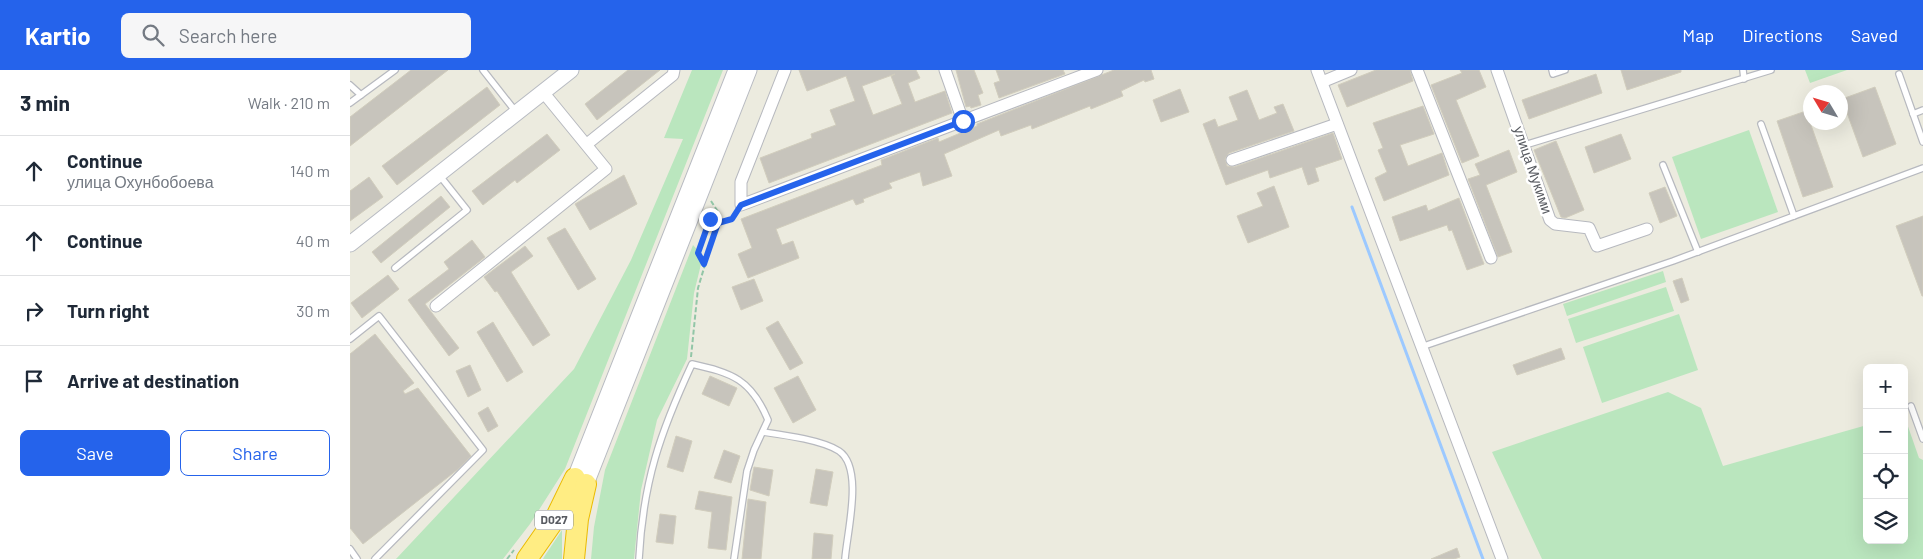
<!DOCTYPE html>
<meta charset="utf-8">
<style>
:root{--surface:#fff;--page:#f6f6f7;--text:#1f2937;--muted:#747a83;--line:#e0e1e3;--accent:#2563eb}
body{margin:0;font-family:Barlow,sans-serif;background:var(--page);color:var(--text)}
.controls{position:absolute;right:15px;bottom:15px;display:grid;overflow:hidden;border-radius:8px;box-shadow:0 5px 20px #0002}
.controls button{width:45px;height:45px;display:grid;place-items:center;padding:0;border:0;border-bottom:1px solid var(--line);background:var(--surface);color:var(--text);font:25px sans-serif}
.compass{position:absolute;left:1453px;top:15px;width:45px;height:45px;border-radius:50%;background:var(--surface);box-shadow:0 5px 20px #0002;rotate:308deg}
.stop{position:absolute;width:15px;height:15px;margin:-11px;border:4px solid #2563eb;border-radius:50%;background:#fff}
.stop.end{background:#2563eb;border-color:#fff;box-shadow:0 1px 5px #0008}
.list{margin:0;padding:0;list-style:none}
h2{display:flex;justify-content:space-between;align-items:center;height:65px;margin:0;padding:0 20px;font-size:21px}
h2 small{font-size:16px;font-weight:400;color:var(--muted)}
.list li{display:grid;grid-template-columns:32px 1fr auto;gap:15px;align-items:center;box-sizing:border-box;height:70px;padding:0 20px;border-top:1px solid var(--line)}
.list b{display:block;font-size:19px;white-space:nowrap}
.list p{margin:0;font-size:16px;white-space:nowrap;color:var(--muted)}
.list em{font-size:16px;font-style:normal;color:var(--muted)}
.actions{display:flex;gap:10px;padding:15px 20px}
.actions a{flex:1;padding:11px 0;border:1px solid var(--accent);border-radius:8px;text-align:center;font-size:18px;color:var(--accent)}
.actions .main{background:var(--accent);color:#fff}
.icon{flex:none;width:28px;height:28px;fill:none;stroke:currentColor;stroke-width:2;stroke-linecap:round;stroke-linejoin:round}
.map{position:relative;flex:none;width:1573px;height:489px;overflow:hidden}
header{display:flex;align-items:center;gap:30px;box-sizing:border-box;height:70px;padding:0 25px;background:var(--accent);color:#fff}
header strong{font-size:24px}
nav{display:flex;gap:28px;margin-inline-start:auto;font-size:18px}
.search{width:350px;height:45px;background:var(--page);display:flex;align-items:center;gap:12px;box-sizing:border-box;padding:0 18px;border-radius:8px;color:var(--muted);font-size:19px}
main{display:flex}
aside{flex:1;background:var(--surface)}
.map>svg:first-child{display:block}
</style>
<header>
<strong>Kartio</strong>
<div class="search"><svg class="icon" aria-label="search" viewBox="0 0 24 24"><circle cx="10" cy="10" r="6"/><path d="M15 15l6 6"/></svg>Search here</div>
<nav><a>Map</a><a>Directions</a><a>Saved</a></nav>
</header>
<main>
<aside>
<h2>3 min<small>Walk · 210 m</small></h2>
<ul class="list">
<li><svg class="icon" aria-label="ahead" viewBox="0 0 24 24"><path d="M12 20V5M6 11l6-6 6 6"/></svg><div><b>Continue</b><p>улица Охунбобоева</p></div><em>140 m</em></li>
<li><svg class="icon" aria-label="ahead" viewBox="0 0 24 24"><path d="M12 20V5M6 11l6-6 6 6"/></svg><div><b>Continue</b></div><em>40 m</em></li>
<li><svg class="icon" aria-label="right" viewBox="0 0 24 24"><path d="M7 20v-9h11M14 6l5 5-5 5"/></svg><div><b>Turn right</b></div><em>30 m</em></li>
<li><svg class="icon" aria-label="arrive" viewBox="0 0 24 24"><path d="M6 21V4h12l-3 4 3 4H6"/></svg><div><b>Arrive at destination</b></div></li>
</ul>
<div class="actions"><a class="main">Save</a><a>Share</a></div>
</aside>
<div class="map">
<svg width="1573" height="489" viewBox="0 0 1573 489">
<rect width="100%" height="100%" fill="#ecebdf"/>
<g fill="#bae6be">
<polygon points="342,0 373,0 215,399 180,454 153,489 46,489 224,299 281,190 333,69 314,68"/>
<polygon points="1455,0 1497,0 1460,13"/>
<polygon points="1399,60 1428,142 1351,169 1322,87"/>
<polygon points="343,175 353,186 344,223 337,289 307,350 291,420 284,489 241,489 244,457 255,400"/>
<polygon points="1313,201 1316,212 1217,246 1213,234"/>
<polygon points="1316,217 1324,241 1226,273 1218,249"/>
<polygon points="1329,244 1348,300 1252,333 1233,277"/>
<polygon points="1318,322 1351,338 1373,396 1517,355 1517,470 1554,470 1554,345 1569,388 1573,390 1573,489 1192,489 1142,382"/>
<polygon points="212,460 212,489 193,489 194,487"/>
</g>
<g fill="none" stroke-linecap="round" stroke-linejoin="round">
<polyline stroke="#9cc9ff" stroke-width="3" points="1002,137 1133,489"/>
</g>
<g fill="#c7c4bc" stroke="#d1cdbd" fill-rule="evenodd">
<polygon points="61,0 98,0 0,76 0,47"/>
<polygon points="278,0 310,0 247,50 235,34"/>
<path d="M449 0H566L570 8 558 13 565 32 595 21 602 43 419 113 410 88 462 68 461 64 486 55 480 40 505 31 496 6 457 21ZM545 4 541 6 552 34 523 45 512 16Z"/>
<polygon points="606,0 624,0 633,23 628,25 631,35 621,38 620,36 616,37"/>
<polygon points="646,0 713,0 715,4 649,28 644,13 650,11"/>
<polygon points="764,0 801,0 804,9 795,12 794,10 771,21 773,26 741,39 740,36 682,59 681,55 651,66 649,60 594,84 602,106 573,116 570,102 539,113 542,118 513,129 514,132 506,135 503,129 426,159 432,175 443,171 449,188 398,208 388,184 402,178 391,149 532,95 531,90 588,68 589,72 627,56 627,54"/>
<polygon points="1026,0 1060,0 1063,11 997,37 988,15"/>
<polygon points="1110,0 1129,0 1136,17 1106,30 1129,86 1112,93 1081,15 1112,3"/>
<polygon points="1271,0 1331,0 1331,2 1277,20"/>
<polygon points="1246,4 1252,23 1179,49 1172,30"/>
<polygon points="137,17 150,35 47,115 32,96"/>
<polygon points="1525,17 1546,74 1513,87 1492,29"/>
<polygon points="830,19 839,42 811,52 803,30"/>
<polygon points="897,20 909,50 927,43 924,37 933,34 944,61 879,83 875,89 877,96 884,97 983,63 992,89 965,98 969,111 958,115 952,97 920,108 918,100 876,115 853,54 865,49 868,57 888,50 879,27"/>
<polygon points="1073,36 1084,64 1050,75 1058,96 1092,83 1099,105 1034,131 1025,108 1037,102 1028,80 1033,78 1023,53"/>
<polygon points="1456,41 1483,117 1453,127 1427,51"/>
<polygon points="197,64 210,80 167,113 165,110 133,135 122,121"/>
<polygon points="1271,64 1281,89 1244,103 1235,77"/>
<polygon points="1206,71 1234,140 1215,148 1211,147 1184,80"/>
<polygon points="1159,80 1167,102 1136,115 1162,182 1148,187 1118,109 1130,105 1125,94"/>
<polygon points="274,105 287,134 240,160 225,134"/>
<polygon points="19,107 33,127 0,151 0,121"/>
<polygon points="924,116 939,157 898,173 887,146 913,136 907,123"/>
<polygon points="1315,117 1327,146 1310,153 1299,123"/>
<polygon points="91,126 100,137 31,193 22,182"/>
<polygon points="1109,128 1134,194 1117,200 1102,160 1099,161 1097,155 1050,171 1042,147 1076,135 1078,141"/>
<polygon points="1573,146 1573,226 1572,226 1546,156"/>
<polygon points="215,158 246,209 228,220 197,168"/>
<polygon points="122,170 135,187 75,234 109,278 99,286 58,230 99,199 94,192"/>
<polygon points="175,176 183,186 161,202 200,265 183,276 147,221 145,222 134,207"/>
<polygon points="38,205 49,219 12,248 1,233"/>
<polygon points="1332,208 1339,230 1331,233 1323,211"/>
<polygon points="404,209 413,231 391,240 382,217"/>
<polygon points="428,251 453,293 440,300 416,258"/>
<polygon points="143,252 173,302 157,312 127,262"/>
<polygon points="25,264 64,313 53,321 55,324 68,318 121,386 107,400 13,474 0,458 0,284"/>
<polygon points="1211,278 1215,289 1167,305 1163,295"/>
<polygon points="120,295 131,320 118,327 106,301"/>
<polygon points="360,306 387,318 379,336 352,324"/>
<polygon points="448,306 466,340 443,353 424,318"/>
<polygon points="138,337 148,356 138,362 128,343"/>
<polygon points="326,366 342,371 333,402 317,397"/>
<polygon points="374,380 390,386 381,413 364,408"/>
<polygon points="404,397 423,400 419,426 400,420"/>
<polygon points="466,399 483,402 477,436 460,433"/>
<polygon points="349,421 382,427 376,480 358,478 362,442 345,439"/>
<polygon points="398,429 416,432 411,489 392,489"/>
<polygon points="310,444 326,446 323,474 306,472"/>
<polygon points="464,463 483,465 481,489 462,489"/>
<polygon points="1107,478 1110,487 1104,489 1081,489"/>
</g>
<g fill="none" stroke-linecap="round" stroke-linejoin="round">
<g stroke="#b7b9bf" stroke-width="8">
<g id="lane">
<polyline points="133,0 166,42"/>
<polyline points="1202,0 1203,4 1215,0"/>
<polyline points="1393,0 1394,9"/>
<polyline points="1549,4 1573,72"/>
<polyline points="0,15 11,25"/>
<polyline points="0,33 45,0"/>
<polyline points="1563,44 1573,40"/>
<polyline points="1411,54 1444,146"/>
<polyline points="1175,75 1421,0"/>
<polyline points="1313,95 1348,182"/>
<polyline points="45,198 117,140 90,106"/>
<polyline points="0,269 29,246 133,380 25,489"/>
<polyline points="1071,277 1323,191 1573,98"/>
<polyline points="1561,336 1573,369"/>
<path d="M413 362C434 365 472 370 489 381 514 398 497 462 495 489"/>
<polyline points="0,479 7,489"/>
<path d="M289 489C293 412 310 363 342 294 382 303 401 309 418 350L404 380 397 401 384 489"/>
</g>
</g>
<g stroke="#b7b9bf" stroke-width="13">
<g id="street">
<polyline points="435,0 391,112 391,135 747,0"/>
<polyline points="595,0 613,51"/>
<polyline points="967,0 1152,489"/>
<polyline points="1067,0 1141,188"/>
<polyline points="1147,0 1200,150 1205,154 1239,158 1247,176 1297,159"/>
<polyline points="972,12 1001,0"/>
<polyline points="237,74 323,5 324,0"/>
<polyline points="882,90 987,54"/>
<polyline points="86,236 256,99 193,22"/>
</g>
</g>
<g stroke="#b8bbc2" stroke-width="17">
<g id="secondary">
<polyline points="0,174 221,0"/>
<polyline points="225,408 386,0"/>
<polyline points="236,414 399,0"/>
</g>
</g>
<g stroke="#ebbb00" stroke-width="22">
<g id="highway">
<polyline points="177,489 205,449 225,408"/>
<polyline points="224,489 228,449 236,414"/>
</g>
</g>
<g stroke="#92c6a7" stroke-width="2" stroke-dasharray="5 2.5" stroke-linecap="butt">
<polyline points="368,153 382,149 385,144"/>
<polyline points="354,194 348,183 360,152 357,144"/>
<polyline points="341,287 348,218 370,145 361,131"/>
<polyline points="157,489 164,480"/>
</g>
<use href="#lane" stroke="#fff" stroke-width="5.5"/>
<use href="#street" stroke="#fff" stroke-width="11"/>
<use href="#secondary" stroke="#fff" stroke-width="15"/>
<use href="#highway" stroke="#ffed83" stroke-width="20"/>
</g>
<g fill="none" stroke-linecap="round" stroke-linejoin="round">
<polyline stroke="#2563eb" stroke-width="6" points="360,149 348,183 354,194 368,153 382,149 391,135 613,51"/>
</g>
<g text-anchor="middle" stroke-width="5" stroke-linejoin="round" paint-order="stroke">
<rect fill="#fff" stroke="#8a8c90" stroke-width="1" x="185" y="440.5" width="38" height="19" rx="4"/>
<g font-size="12" font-weight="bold" fill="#585b61">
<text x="204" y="454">D027</text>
</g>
<g font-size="14" fill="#585b61" stroke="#fff">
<text transform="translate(1183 100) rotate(71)" y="5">улица Мукими</text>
</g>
</g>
</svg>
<div class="controls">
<button>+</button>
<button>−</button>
<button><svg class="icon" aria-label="locate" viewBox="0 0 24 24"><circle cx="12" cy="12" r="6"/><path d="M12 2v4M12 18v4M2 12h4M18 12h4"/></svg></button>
<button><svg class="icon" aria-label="layers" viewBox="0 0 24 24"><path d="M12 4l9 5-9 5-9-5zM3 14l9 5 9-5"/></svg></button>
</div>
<svg class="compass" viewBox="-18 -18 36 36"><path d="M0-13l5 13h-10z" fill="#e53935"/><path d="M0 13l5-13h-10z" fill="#747a83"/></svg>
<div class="stop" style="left:613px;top:51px"></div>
<div class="stop end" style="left:360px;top:149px"></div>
</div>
</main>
